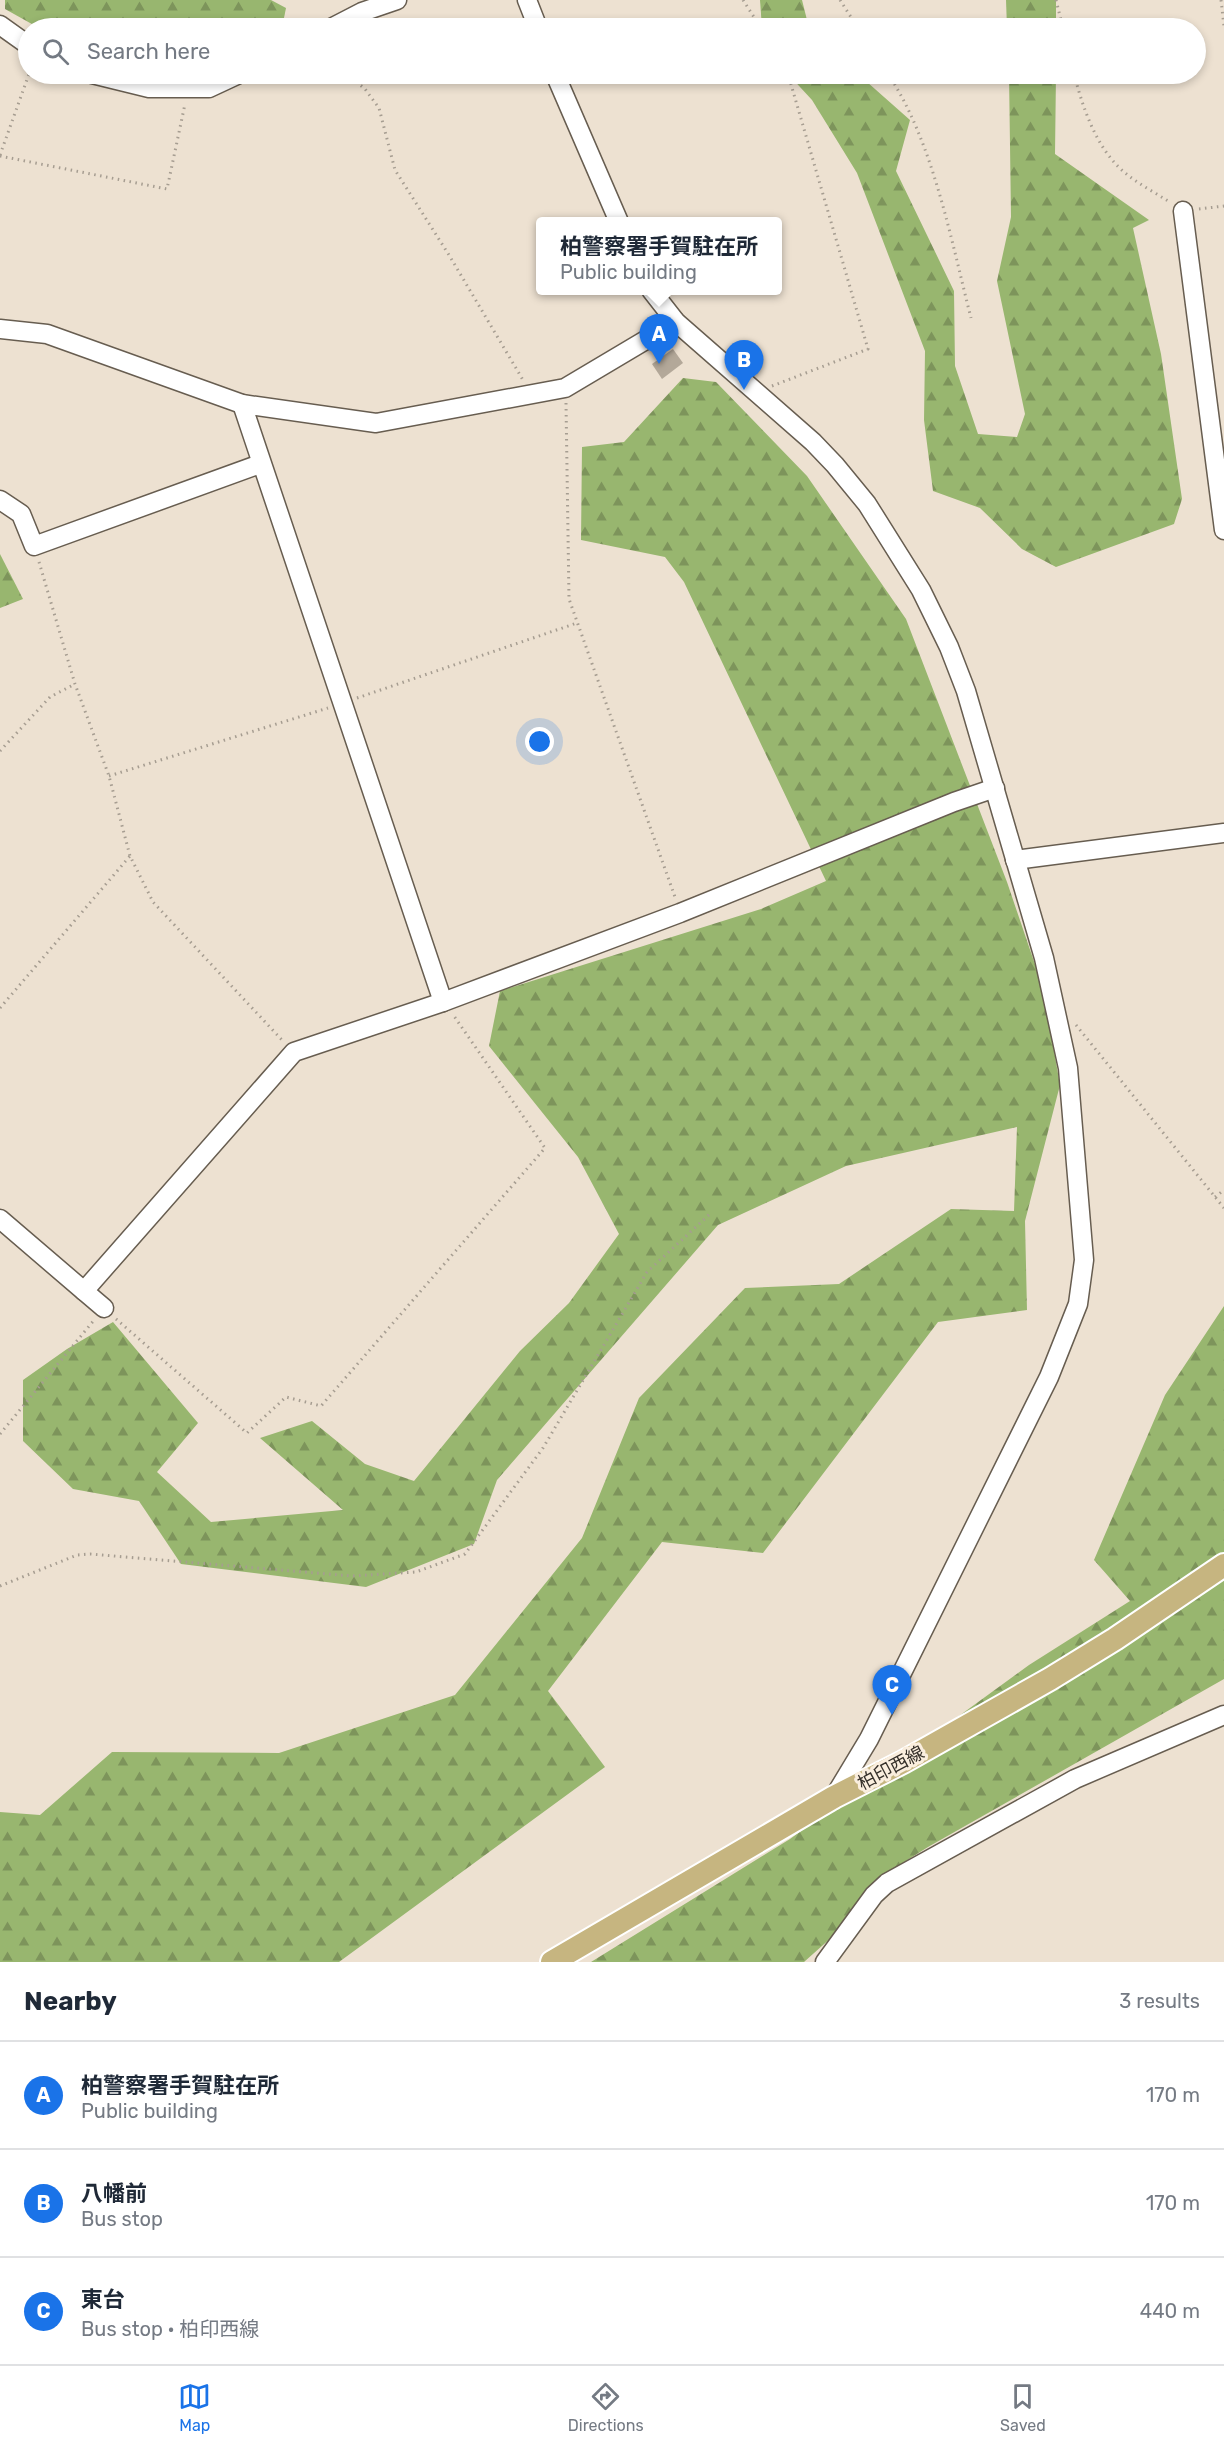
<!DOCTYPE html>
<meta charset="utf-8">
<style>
:root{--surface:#fff;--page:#f6f6f7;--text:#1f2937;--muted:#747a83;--line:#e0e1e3;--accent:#1a73e8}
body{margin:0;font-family:Rubik,"Noto Sans JP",sans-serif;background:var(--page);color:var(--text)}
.you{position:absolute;left:540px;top:742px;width:21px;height:21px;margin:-15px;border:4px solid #fff;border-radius:50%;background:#1a73e8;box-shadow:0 0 0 9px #1a73e833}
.badge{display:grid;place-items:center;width:39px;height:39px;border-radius:50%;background:var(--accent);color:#fff;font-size:20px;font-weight:700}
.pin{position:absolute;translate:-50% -50px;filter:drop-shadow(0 2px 3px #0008)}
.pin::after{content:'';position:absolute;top:32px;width:21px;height:18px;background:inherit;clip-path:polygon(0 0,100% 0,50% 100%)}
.popup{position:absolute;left:536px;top:217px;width:246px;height:78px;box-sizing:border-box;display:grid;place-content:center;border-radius:6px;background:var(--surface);filter:drop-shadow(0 2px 4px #0005);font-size:20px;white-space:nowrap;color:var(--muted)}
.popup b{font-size:22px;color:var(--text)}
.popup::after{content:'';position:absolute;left:50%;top:100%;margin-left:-12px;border:12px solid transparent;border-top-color:var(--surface)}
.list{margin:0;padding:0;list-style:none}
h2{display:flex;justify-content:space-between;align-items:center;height:78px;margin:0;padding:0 24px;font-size:26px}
h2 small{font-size:20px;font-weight:400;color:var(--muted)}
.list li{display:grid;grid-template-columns:39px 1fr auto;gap:18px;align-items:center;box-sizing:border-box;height:108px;padding:0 24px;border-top:2px solid var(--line)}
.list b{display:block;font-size:22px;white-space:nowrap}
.list p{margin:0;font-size:20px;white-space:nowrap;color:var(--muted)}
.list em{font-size:20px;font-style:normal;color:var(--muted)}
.icon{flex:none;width:33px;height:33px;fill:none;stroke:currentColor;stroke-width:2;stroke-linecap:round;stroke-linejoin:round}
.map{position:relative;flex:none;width:1224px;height:1962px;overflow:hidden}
.search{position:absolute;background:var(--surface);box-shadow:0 3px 9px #0003;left:18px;right:18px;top:18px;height:66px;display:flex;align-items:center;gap:15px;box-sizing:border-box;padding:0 21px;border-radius:33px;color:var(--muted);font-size:22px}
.sheet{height:402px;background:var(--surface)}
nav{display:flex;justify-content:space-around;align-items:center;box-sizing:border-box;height:84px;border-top:2px solid var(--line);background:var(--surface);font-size:16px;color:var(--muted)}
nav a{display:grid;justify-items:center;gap:3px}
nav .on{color:var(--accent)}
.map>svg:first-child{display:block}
</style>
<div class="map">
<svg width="1224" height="1962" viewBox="0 0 1224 1962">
<defs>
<pattern id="forest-firs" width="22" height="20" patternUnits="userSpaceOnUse" patternTransform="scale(1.5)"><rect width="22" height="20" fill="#98b66f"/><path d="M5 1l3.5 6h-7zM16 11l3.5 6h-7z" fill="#7d945b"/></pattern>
</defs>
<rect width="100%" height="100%" fill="#ede1d1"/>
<g fill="url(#forest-firs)">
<polygon points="5,0 271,0 286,8 282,28 39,28 5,9"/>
<polygon points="760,0 802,0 809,28 762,28"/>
<polygon points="1006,0 1056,0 1056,28 1007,28"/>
<polygon points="788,74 858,74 910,120 896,171 954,291 955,366 978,434 1017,437 1025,414 997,281 1011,217 1009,74 1056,74 1055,154 1149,220 1133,228 1161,354 1182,499 1174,524 1056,567 1022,549 980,508 933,491 924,420 925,351 857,173 812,100"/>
<polygon points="683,378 716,382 807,476 906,619 1007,882 1043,988 1060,1085 1025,1221 1027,1310 938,1322 763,1553 662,1542 548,1691 605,1767 339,1962 0,1962 0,1812 40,1815 112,1752 279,1753 455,1695 582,1538 639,1398 745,1288 839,1284 951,1209 1014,1211 1017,1127 846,1166 718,1225 497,1480 474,1544 366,1587 181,1564 139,1501 73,1489 23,1441 23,1380 67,1349 113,1322 198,1423 157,1472 211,1522 343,1510 260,1438 312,1421 365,1464 414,1481 520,1351 569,1303 619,1234 578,1157 489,1046 500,991 761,909 826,881 684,582 665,557 581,540 582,447 624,442"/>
<polygon points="0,554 23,599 0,608"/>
<polygon points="1224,1306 1224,1679 928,1847 874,1881 851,1920 804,1962 591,1962 790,1839 1029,1665 1130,1601 1094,1560 1165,1395"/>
</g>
<polygon fill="#b3a899" points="673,349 683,363 662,379 652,364"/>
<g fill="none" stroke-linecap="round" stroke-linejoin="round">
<g stroke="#675d50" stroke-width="21">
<g id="minor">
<polyline points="527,0 538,28"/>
<polyline points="0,25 28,45"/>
<polyline points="331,28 362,12 397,0"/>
<polyline points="92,74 149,88 209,88 239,74"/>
<polyline points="555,74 619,222"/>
<polyline points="1183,211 1224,530"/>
<polyline points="651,290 676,322 813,442 835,465 867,504 921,590 949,647 966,691 1044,958 1068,1068 1084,1260 1078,1304 1049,1377 869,1739 834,1797"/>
<polyline points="0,329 47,334 242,404 376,423 565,388 676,322"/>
<polyline points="242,404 443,1002"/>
<polyline points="0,500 21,514 34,546 260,464"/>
<polyline points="1015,860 1224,833"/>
<polyline points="0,1219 84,1291 294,1052 443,1002 680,913 954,802 995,788"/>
<polyline points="84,1291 104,1308"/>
<polyline points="825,1962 874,1895 887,1883 1075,1779 1224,1715"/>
</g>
</g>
<g stroke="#fff" stroke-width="26">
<polyline id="major" points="552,1962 834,1797 903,1762 1050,1679 1115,1639 1224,1565"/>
</g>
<g stroke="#a69d91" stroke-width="3" stroke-dasharray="1.5 4.5" stroke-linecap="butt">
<polyline points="743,0 761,28"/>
<polyline points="840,0 858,28"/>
<polyline points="1056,0 1063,28"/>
<polyline points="1221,0 1224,26"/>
<polyline points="347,74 365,89 379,108 395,170 449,255 523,380"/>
<path d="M888 74C933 141 951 240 971 318"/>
<path d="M1074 74C1083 108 1096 148 1124 172 1138 184 1156 193 1171 203"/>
<polyline points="0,155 29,74"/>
<polyline points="0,156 167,189 185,104"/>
<polyline points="1199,209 1224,206"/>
<polyline points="772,386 868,349 788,74"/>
<polyline points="566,403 569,599 675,897"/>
<polyline points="39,562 75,684 109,776 130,856 153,902 282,1040"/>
<polyline points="357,698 577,623"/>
<polyline points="0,751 50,697 75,684"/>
<polyline points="109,776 328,708"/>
<polyline points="0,1008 130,856"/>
<polyline points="1076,1025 1224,1208"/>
<polyline points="1215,1197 1224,1190"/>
<polyline points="116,1319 247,1433 286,1397 321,1406 545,1148 454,1016"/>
<polyline points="0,1434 95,1319"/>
<polyline points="0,1586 77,1555 90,1554 352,1576 416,1572 465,1554 543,1448 647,1272 711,1213"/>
</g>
<use href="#minor" stroke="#fff" stroke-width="18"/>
<use href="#major" stroke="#c6b580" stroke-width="22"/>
</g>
<g text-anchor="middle" stroke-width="6" stroke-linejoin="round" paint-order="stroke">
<g font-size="18" fill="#35302a" stroke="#faeede">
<text transform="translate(891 1768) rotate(-28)" y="6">柏印西線</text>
</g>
</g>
</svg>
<div class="you"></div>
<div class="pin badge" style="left:659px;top:364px">A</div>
<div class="popup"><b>柏警察署手賀駐在所</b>Public building</div>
<div class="pin badge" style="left:744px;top:390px">B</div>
<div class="pin badge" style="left:892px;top:1715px">C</div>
<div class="search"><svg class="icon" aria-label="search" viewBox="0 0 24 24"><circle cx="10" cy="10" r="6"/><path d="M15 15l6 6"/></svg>Search here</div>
</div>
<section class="sheet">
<h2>Nearby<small>3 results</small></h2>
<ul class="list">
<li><span class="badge">A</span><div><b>柏警察署手賀駐在所</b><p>Public building</p></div><em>170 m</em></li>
<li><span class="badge">B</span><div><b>八幡前</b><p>Bus stop</p></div><em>170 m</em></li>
<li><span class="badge">C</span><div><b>東台</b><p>Bus stop · 柏印西線</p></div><em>440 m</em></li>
</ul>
</section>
<nav>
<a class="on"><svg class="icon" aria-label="map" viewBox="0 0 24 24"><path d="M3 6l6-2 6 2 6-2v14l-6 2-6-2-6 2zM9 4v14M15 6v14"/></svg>Map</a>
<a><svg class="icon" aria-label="directions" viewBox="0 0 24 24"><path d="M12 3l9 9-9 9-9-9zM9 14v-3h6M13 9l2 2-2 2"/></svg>Directions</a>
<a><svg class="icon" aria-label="saved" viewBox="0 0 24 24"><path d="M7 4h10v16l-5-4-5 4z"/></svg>Saved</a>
</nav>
